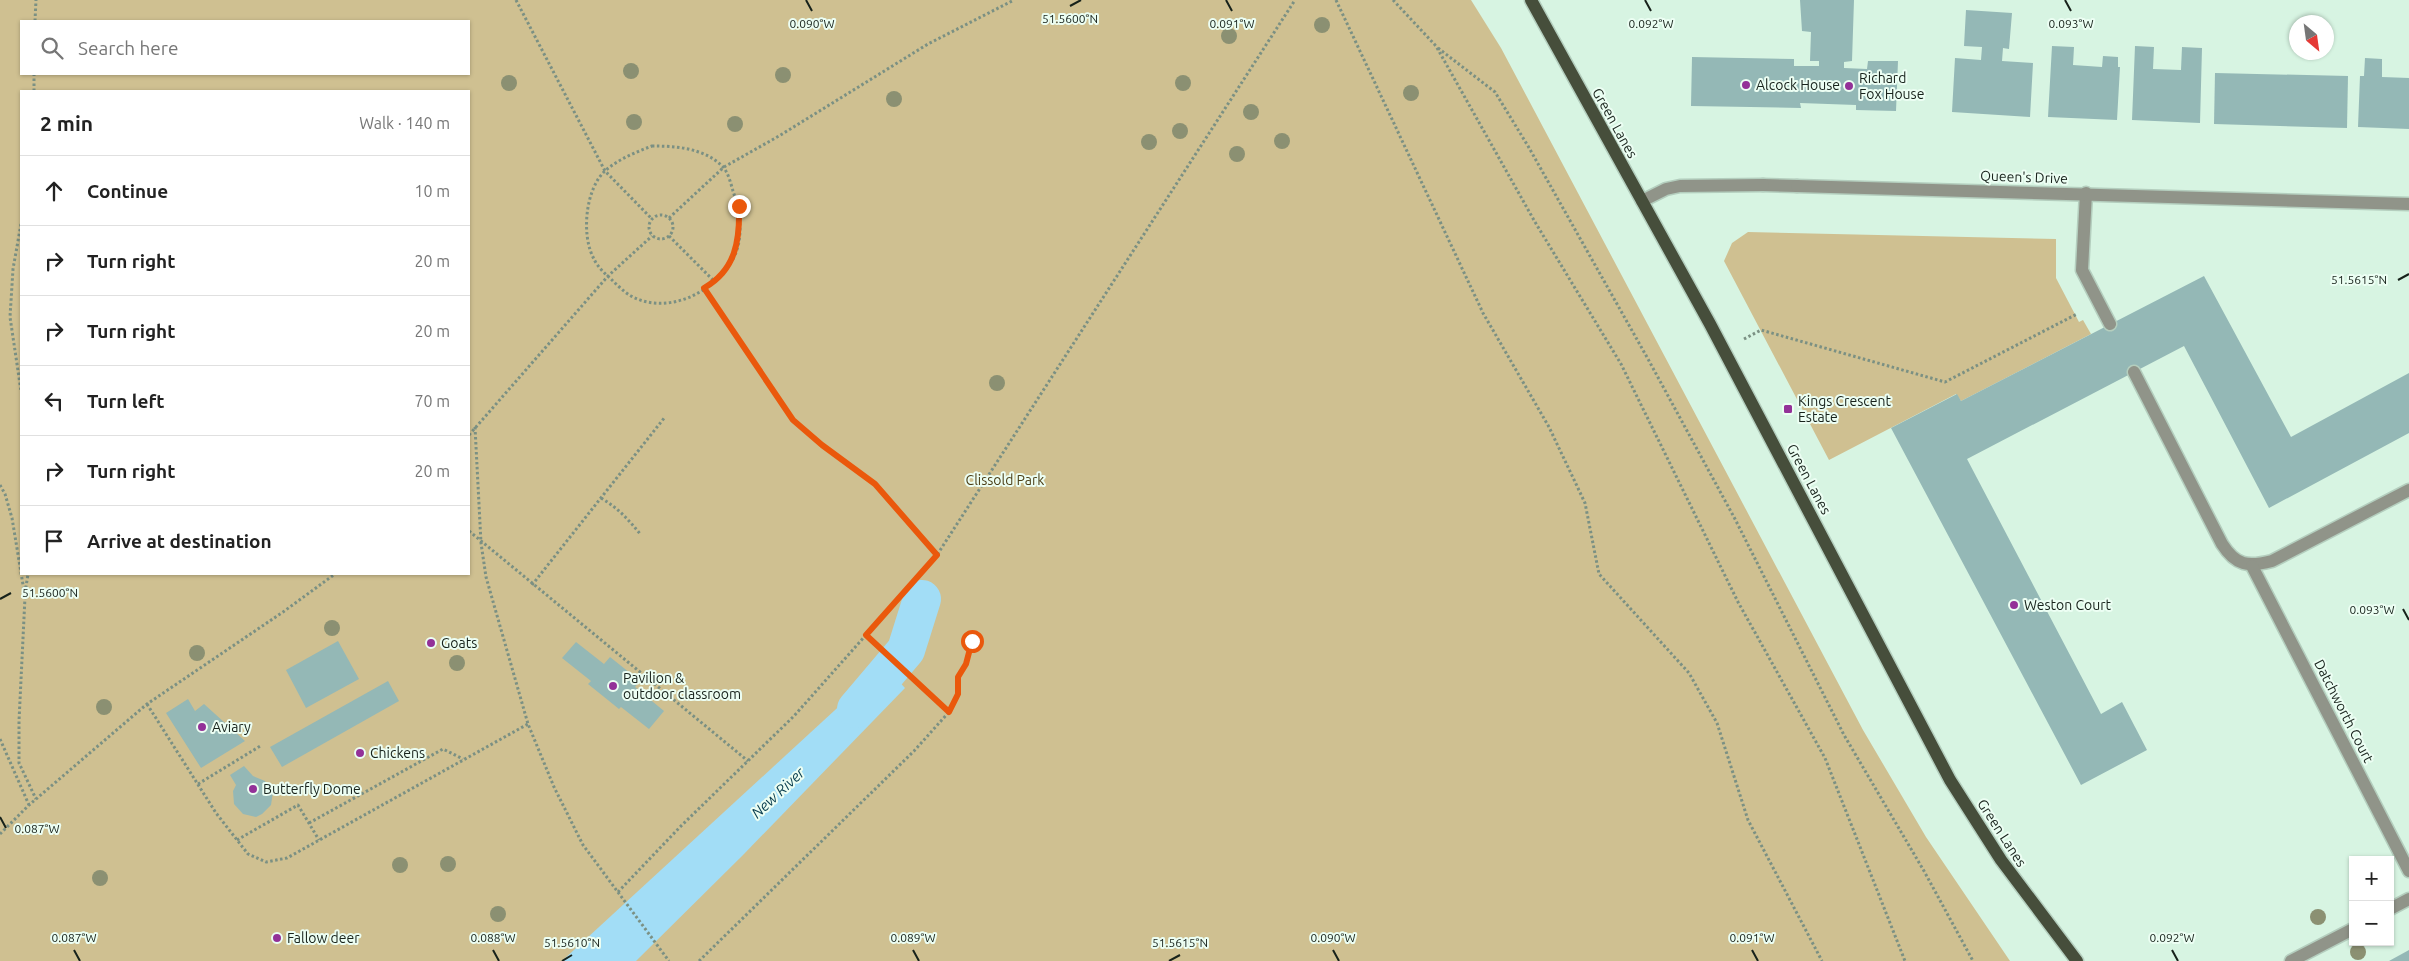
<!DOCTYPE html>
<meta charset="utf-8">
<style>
:root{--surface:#fff;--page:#f6f6f6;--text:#222;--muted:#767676;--line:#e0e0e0}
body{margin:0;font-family:Ubuntu,sans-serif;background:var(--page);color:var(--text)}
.controls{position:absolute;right:15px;bottom:15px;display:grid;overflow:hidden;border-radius:0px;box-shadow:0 1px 4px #0004}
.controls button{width:45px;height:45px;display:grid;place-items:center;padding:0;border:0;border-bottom:1px solid var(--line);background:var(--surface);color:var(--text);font:25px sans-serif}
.compass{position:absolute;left:2289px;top:15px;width:45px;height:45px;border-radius:50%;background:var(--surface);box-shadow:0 1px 4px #0004;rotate:151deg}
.stop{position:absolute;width:15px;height:15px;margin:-11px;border:4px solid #ea580c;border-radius:50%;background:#fff}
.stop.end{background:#ea580c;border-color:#fff;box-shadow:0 1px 5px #0008}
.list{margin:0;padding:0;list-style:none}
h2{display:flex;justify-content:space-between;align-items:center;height:65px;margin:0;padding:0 20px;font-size:21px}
h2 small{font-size:16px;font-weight:400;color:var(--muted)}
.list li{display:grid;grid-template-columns:32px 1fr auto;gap:15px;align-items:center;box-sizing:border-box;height:70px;padding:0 20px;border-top:1px solid var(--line)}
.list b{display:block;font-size:19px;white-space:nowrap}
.list em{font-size:16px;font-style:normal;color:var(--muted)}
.icon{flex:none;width:28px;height:28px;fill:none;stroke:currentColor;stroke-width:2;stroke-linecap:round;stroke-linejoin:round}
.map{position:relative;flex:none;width:2409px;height:961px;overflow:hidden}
.search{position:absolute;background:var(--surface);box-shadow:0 1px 4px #0004;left:20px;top:20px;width:450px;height:55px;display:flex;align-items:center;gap:12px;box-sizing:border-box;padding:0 18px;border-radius:0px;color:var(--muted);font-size:19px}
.panel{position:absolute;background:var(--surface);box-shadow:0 1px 4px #0004;left:20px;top:90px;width:450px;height:485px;border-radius:0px}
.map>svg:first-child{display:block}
</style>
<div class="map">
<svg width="2409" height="961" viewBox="0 0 2409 961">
<rect width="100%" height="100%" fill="#d7f4e2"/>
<g fill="#cfc091" fill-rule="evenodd">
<path d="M0 0H1471L1501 48 1863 730 1926 837 2010 961H0ZM21 21H469V74H21ZM21 91H469V574H21Z"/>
<polygon points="1748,232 2056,239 2056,278 2079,322 2083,320 2091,334 1961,401 1956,394 1829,460 1724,261 1732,243"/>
</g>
<polygon fill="#a2ddf6" points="884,665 905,688 743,855 636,961 562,961"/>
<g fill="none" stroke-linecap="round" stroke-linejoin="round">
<polyline stroke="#a2ddf6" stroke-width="38" points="856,709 906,650 922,599"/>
</g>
<g fill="#94b8b6">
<polygon points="1800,0 1854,0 1852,61 1844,62 1844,68 1867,69 1868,61 1898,61 1896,111 1856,110 1856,105 1800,103 1801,108 1691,106 1692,57 1794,59 1794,66 1819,66 1819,61 1810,61 1811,32 1802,31"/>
<polygon points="1966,10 2012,13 2009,49 2003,48 2002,61 2033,63 2030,117 1952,112 1955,58 1981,60 1982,47 1964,46"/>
<polygon points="2052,46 2074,47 2073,65 2102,67 2103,56 2118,57 2118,67 2120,67 2117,120 2048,117"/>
<polygon points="2135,46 2154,47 2153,69 2181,70 2182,47 2202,48 2200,123 2132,120"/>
<polygon points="2365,58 2382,59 2382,77 2409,78 2409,129 2358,127 2360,76 2364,76"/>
<polygon points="2215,73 2348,76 2347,128 2214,124"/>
<polygon points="2204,276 2291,437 2409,373 2409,433 2269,508 2184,346 1967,459 2101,714 2122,702 2147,750 2081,785 1891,428 1957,394 1961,401"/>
<polygon points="338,641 359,679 306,708 286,670"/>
<polygon points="576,642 604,664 610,657 640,681 635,687 664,711 649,729 621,707 619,709 588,684 591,681 562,658"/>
<polygon points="388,681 399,701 282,767 270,747"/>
<polygon points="188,699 195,711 204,704 245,741 201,768 166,713"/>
<polygon points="244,766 253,776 265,781 273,792 271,805 262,814 256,817 243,814 234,804 233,791 236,785 230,775"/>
<polygon points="2409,950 2409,961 2389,961"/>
</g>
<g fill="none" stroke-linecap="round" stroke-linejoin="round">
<g stroke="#b4cebe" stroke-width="15">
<g id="lane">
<polyline points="1763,185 1797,186"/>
<polyline points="2086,193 2082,270 2110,324"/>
<path d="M2134 372 2222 544C2236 566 2248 567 2272 561L2409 490"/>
<polyline points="2252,566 2409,871"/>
</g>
</g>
<g stroke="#b4cebe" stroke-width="15">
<g id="street">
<polyline points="1797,186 2409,204"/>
<polyline points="1642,201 1666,189 1680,186 1763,185"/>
<polyline points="2390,909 2409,899"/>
<polyline points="2291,961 2353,929"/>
</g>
</g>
<g stroke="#b4cebe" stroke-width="15">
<polyline id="primary" points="1531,0 1710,324 1950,780 2001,860 2077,961"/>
</g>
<g stroke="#7b9083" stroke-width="3" stroke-dasharray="2.5 2.5" stroke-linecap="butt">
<polyline points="516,0 605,171 652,219"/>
<polyline points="1336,0 1483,313 1549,427 1585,503 1599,574 1689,673 1717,723 1748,820 1822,961"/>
<polyline points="1393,0 1436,46 1535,222 1621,364 1738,602 1825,758 1905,961"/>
<polyline points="35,21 36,0"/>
<polyline points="1438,48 1495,92 1528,146 1648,359 1735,519 1844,735 1924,871 1973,961"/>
<polyline points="34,91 34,74"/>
<path d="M652 146C676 146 705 148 723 167 728 172 731 184 733 191 740 211 744 237 734 257 716 292 668 316 631 296 624 292 617 285 611 279 605 274 597 266 594 259 581 236 585 188 606 170 619 159 636 152 652 146Z"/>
<circle cx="661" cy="227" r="12"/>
<polyline points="669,218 724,167 779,136 928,44 1014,0"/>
<polyline points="21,224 13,269 10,317 21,391"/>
<polyline points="669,236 715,282"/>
<polyline points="704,288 793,420 822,445 875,484 936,555"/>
<polyline points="1744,339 1761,330 1945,382 2077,314"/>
<polyline points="475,427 481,543 486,577 528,724 554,787 583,845 669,961"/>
<polyline points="469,435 608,276 652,236"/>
<polyline points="0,485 5,494 12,518 25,597 19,721 19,763 36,799"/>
<path d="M601 498C618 508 629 520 641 535"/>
<polyline points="469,531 748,761"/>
<polyline points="532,585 665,417"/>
<polyline points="25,593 28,574"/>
<polyline points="147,704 216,813 248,854 266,862 287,858 528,724"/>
<polyline points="949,712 959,694 958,677 966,664 972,641"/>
<polyline points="0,739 29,805"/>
<polyline points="198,784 262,745"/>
<polyline points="309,823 443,749 463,759"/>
<polyline points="0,834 29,805 147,704 283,612 335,574"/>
<polyline points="237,840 298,805 319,840"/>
<polyline points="618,892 680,827 794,716 937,555 1295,0"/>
<polyline points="699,961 914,751 949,712 866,635"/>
</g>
<use href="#lane" stroke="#909489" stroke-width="12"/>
<use href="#street" stroke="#909489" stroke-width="12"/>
<use href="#primary" stroke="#464e3b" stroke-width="12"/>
</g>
<g fill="#8b9072">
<circle cx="1322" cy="25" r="8"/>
<circle cx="1229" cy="36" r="8"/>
<circle cx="631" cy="71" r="8"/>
<circle cx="783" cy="75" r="8"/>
<circle cx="509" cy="83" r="8"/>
<circle cx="1183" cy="83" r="8"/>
<circle cx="1411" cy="93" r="8"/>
<circle cx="894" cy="99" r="8"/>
<circle cx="1251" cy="112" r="8"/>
<circle cx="634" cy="122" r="8"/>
<circle cx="735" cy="124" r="8"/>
<circle cx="1180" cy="131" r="8"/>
<circle cx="1282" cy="141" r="8"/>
<circle cx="1149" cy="142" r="8"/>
<circle cx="1237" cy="154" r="8"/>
<circle cx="997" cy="383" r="8"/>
<circle cx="332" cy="628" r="8"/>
<circle cx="197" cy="653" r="8"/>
<circle cx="457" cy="663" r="8"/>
<circle cx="104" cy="707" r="8"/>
<circle cx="448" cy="864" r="8"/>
<circle cx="400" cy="865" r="8"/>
<circle cx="100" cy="878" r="8"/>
<circle cx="498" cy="914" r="8"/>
<circle cx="2318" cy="917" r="8"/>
<circle cx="2358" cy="952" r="8"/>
</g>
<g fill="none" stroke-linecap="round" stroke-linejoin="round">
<path stroke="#ea580c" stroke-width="6" d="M739 206C740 240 736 270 704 288L793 420 822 445 875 484 937 555 866 635 949 712 958 694V677L966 664 972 641"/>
</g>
<path fill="none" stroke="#17221b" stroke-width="2" d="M806 0 812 11M1226 0 1232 11M1645 0 1651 11M2065 0 2071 11M1070 6 1081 0M2398 280 2409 274M0 599 11 593M2403 609 2409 620M0 817 6 828M74 950 80 961M493 950 499 961M913 950 919 961M1333 950 1339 961M1752 950 1758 961M2172 950 2178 961M562 961 572 955M1169 961 1180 955"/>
<g fill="#933198" stroke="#ecfef3" stroke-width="2">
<circle cx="1746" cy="85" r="5"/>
<circle cx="1849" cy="86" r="5"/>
<rect x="1783" y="404" width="10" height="10" rx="2.5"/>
<circle cx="2014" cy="605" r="5"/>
<circle cx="431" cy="643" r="5"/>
<circle cx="613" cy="686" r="5"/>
<circle cx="202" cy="727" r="5"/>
<circle cx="360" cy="753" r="5"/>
<circle cx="253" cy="789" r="5"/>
<circle cx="277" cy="938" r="5"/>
</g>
<g text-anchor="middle" stroke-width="4" stroke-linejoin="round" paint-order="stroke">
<g font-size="14" fill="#17221b" stroke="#ecfef3" text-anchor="start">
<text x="1859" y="83">Richard<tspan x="1859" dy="16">Fox House</tspan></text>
<text x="1756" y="90">Alcock House</text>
<text x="1798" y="406">Kings Crescent<tspan x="1798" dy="16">Estate</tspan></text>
<text x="2024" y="610">Weston Court</text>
<text x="441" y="648">Goats</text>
<text x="623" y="683">Pavilion &amp;<tspan x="623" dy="16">outdoor classroom</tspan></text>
<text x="212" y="732">Aviary</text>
<text x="370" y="758">Chickens</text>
<text x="263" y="794">Butterfly Dome</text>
<text x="287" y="943">Fallow deer</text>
</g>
<g font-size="14" fill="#17221b" stroke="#ecfef3">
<text transform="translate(1615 123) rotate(61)" y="5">Green Lanes</text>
<text transform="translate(2024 177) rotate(2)" y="5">Queen's Drive</text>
<text transform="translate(1809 479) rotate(62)" y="5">Green Lanes</text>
<text transform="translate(2344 711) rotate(63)" y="5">Datchworth Court</text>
<text transform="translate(2002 833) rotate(57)" y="5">Green Lanes</text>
</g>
<g font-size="14" fill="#4c3f17" stroke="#ecfef3">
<text x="1005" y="485">Clissold Park</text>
</g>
<g font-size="15" font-style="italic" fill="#083d4e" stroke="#ecfef3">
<text transform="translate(778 793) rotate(-43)" y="5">New River</text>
</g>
</g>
<g font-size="12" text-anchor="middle" fill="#17221b" stroke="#ecfef3" stroke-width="4" stroke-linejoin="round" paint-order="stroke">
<text x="1070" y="23">51.5600°N</text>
<text x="812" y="28">0.090°W</text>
<text x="1232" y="28">0.091°W</text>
<text x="1651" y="28">0.092°W</text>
<text x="2071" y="28">0.093°W</text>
<text x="2359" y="284">51.5615°N</text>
<text x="50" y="597">51.5600°N</text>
<text x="2372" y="614">0.093°W</text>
<text x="37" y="833">0.087°W</text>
<text x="74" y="942">0.087°W</text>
<text x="493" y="942">0.088°W</text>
<text x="913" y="942">0.089°W</text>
<text x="1333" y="942">0.090°W</text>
<text x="1752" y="942">0.091°W</text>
<text x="2172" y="942">0.092°W</text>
<text x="572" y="947">51.5610°N</text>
<text x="1180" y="947">51.5615°N</text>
</g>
</svg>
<div class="controls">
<button>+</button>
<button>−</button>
</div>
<svg class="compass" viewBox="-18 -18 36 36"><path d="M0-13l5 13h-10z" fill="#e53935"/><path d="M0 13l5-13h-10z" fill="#767676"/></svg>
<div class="stop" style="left:972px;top:641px"></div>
<div class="stop end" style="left:739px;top:206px"></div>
<div class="search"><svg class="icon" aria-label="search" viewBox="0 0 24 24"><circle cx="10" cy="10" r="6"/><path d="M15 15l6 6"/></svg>Search here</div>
<section class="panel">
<h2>2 min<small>Walk · 140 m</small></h2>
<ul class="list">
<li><svg class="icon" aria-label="ahead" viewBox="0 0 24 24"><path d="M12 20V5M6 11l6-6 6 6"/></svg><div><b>Continue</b></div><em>10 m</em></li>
<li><svg class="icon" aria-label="right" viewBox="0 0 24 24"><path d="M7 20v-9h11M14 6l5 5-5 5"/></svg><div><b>Turn right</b></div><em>20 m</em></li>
<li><svg class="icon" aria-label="right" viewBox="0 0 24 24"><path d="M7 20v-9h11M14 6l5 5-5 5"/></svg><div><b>Turn right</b></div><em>20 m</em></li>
<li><svg class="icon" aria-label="left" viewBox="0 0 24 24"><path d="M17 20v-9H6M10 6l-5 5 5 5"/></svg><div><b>Turn left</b></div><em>70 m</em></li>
<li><svg class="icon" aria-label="right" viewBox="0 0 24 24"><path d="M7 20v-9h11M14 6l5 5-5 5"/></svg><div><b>Turn right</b></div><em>20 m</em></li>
<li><svg class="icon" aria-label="arrive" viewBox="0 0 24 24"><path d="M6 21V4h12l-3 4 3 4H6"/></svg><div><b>Arrive at destination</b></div></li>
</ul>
</section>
</div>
